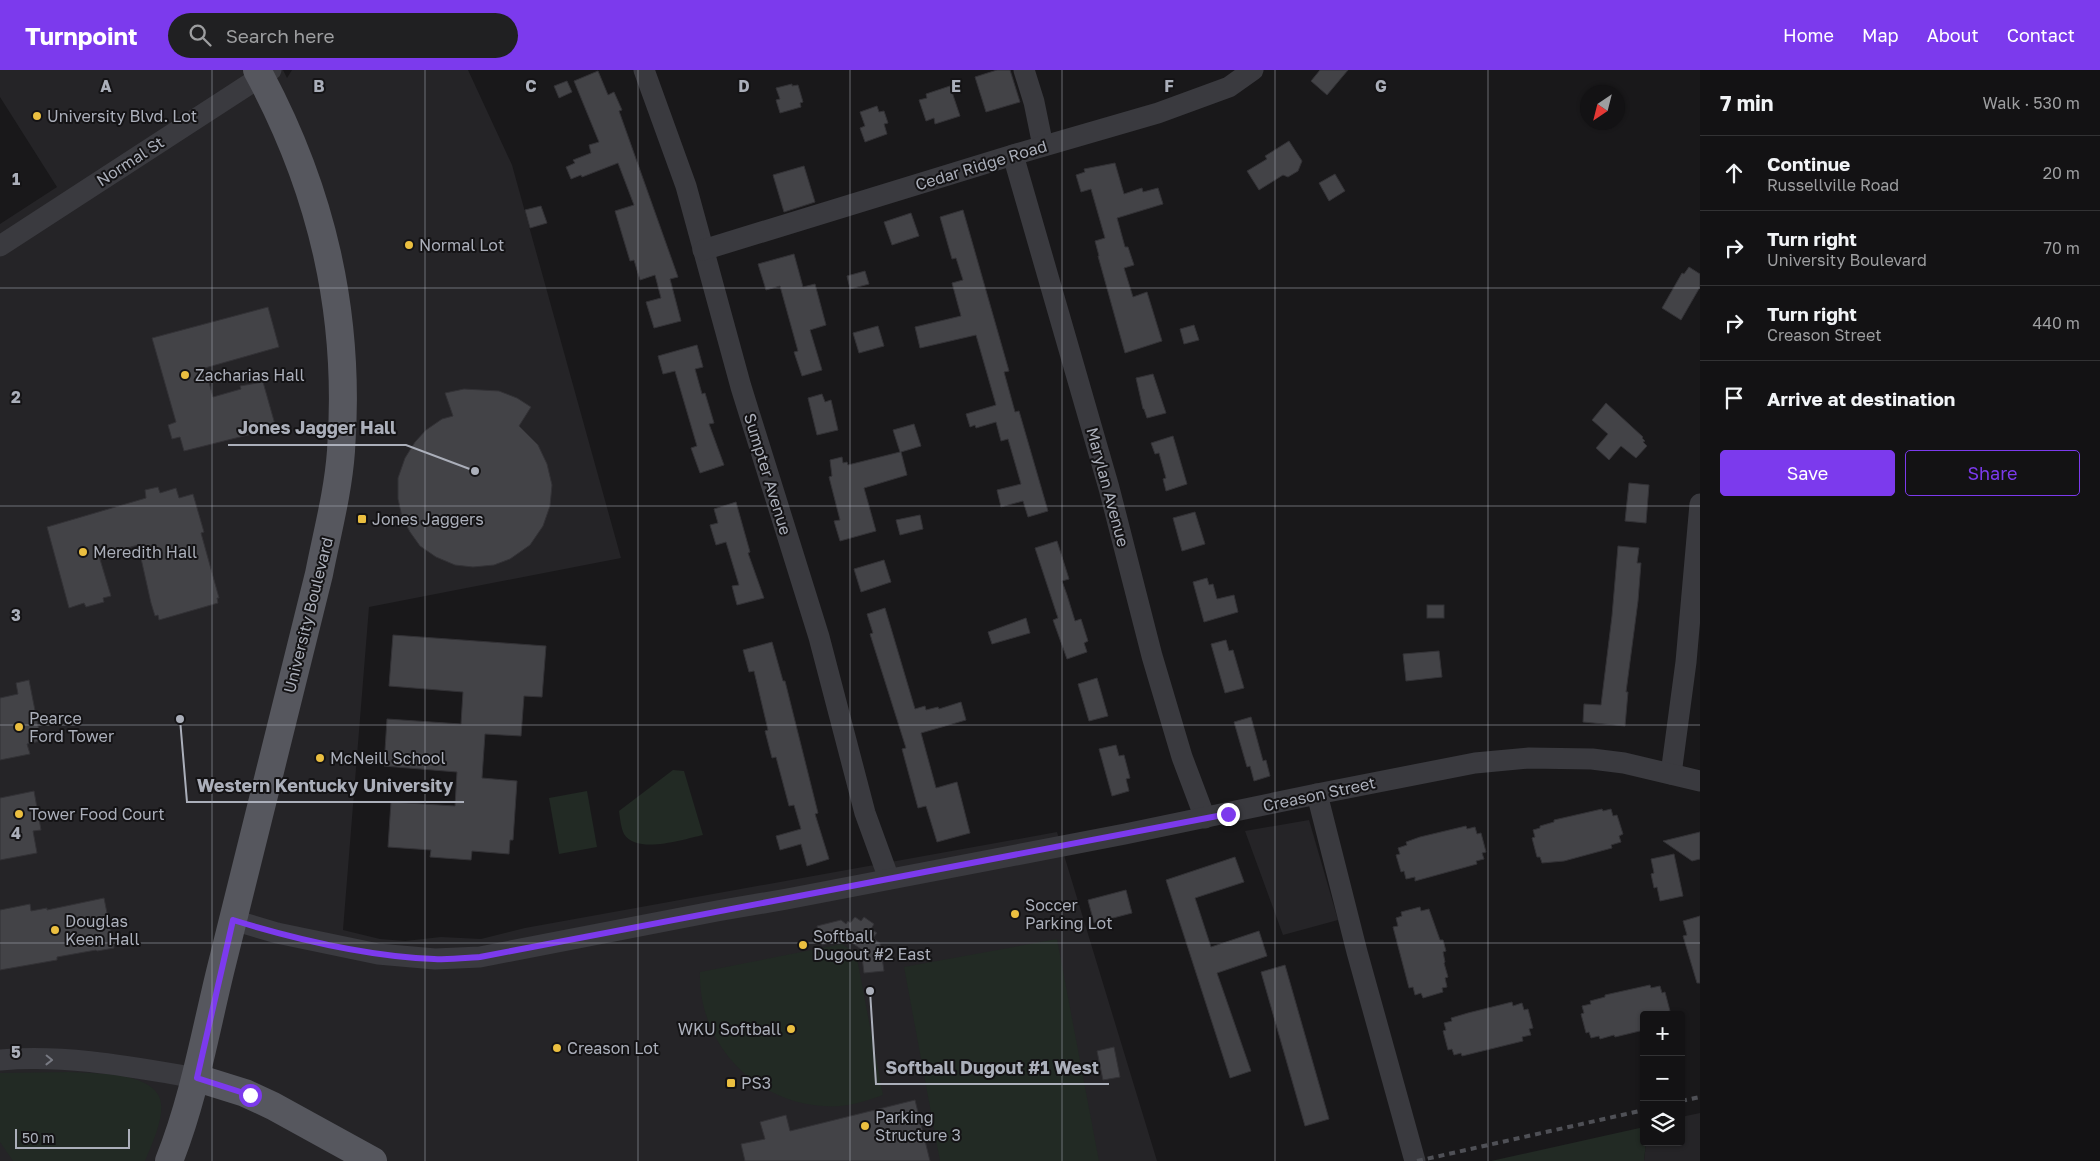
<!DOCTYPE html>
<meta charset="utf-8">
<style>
:root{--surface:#131214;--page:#202022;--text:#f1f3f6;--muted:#9d9ea0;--line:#323234;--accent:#7c3aed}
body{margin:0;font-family:"Golos Text",sans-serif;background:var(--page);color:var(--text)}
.controls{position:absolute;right:15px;bottom:15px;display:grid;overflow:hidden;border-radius:5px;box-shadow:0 1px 4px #0004}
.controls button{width:45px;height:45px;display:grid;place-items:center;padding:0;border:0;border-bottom:1px solid var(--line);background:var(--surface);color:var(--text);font:25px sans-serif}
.compass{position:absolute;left:1580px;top:15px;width:45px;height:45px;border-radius:50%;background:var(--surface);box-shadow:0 1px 4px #0004;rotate:215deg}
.scale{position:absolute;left:15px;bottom:12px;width:115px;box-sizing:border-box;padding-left:5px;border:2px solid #abafba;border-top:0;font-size:14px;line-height:18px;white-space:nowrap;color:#abafba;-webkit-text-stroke:4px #141315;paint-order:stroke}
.stop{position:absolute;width:15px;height:15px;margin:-11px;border:4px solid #7c3aed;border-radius:50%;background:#fff}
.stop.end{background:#7c3aed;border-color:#fff;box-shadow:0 1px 5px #0008}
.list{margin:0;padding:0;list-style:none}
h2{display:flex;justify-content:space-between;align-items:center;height:65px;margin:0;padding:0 20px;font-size:21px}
h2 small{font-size:16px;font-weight:400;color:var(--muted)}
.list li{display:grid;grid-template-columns:32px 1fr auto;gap:15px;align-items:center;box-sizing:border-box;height:75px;padding:0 20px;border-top:1px solid var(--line)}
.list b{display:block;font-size:19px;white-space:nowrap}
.list p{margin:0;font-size:16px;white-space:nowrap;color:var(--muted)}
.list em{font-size:16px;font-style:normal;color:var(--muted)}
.actions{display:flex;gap:10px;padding:15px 20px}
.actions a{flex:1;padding:11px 0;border:1px solid var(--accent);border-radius:5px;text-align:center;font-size:18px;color:var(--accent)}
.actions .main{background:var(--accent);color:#fff}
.icon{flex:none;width:28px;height:28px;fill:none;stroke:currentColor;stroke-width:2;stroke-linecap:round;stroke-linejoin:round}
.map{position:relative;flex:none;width:1700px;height:1091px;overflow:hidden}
header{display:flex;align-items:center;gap:30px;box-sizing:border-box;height:70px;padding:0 25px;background:var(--accent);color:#fff}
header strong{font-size:24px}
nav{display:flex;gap:28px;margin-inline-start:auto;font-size:18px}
.search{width:350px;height:45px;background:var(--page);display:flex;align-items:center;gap:12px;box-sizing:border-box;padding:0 18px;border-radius:28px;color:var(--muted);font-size:19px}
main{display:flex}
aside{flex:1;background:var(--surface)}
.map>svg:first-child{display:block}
</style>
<header>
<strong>Turnpoint</strong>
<div class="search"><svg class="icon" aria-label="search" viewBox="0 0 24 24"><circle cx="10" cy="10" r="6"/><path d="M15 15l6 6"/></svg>Search here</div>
<nav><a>Home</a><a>Map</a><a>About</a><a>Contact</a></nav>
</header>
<main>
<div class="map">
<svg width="1700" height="1091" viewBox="0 0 1700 1091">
<rect width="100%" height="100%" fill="#19181a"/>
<g fill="#252427">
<polygon points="0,0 283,0 287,8 292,0 468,0 512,95 621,488 369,537 343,860 380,869 405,871 441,867 481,869 525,858 1057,762 1157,1091 0,1091 0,154 57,117 0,27"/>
<polygon points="1309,750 1338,850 1283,865 1245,761"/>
<polygon points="1700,1043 1700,1091 1644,1091 1646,1072 1681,1072 1681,1047"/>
</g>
<g fill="#222a24">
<path d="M673 700 684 701 703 765C684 769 637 785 624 764 621 758 620 748 619 741Z"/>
<polygon points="587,721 597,777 559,784 549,728"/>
<polygon points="1057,869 1099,1091 940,1091 904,897"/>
<path d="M842 874 856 883 883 1025C864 1032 844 1038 823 1036 753 1032 698 972 700 902Z"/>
<path d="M69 1002C95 1004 168 1000 161 1043 159 1059 151 1076 145 1091H13L0 1072V1003Z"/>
<polygon points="1644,1057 1644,1072 1646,1072 1644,1091 1491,1091"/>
</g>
<g fill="#434347" stroke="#333236">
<polygon points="997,0 1010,0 1020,32 986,42 975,7"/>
<polygon points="1320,0 1348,0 1327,25 1311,11"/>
<polygon points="598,1 608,25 614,22 622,40 619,41 678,207 670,209 681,251 654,258 646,232 661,228 655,205 640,210 634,190 630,191 615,141 634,135 618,93 582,107 581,105 571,109 566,97 575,93 573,90 591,83 589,75 599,72 574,11"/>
<polygon points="567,11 572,22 559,28 554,16"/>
<polygon points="792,14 792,16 798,15 803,32 800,33 801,37 780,43 776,30 780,29 776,18"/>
<polygon points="950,16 960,46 935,54 934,48 926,51 919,30 927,28 926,24"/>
<polygon points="877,36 879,42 884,41 888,53 884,54 887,64 865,72 860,58 865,56 860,42"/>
<polygon points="1289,71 1302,91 1298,101 1288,107 1283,105 1259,120 1247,101 1267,89 1265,86"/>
<polygon points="1115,93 1124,124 1142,118 1143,122 1158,118 1163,134 1117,148 1125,177 1128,177 1134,195 1124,198 1133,227 1147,222 1162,271 1125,283 1098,186 1099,186 1095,171 1105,168 1091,119 1081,122 1076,105 1085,102 1084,99"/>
<polygon points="804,96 815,132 784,142 773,105"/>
<polygon points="1335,104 1345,121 1329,131 1319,113"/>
<polygon points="541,136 547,153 530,158 525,140"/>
<polygon points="963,140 1009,301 1004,302 1015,342 1019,341 1048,441 1028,447 1023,431 1001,437 997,420 1021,414 1008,369 1001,371 996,352 976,358 975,355 970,357 966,344 996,335 976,265 920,278 915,257 961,246 952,213 963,210 956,188 952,189 940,147"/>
<polygon points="911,143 919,166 892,175 884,152"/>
<polygon points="794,184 803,217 815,214 826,255 810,260 822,300 802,306 794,282 798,281 780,216 766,220 758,194"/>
<polygon points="1689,197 1700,204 1700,217 1681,250 1662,238 1682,203 1684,204"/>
<polygon points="865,201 869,214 850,219 847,206"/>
<polygon points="268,237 279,277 205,298 213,327 241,319 240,316 263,312 276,358 184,381 180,367 172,369 168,355 176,352 152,268"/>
<polygon points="1194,255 1199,270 1184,274 1180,259"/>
<polygon points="878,256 884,276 859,283 853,263"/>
<polygon points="697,275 703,297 695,299 702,324 705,323 714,353 709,354 724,395 700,403 691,378 697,376 675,301 663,304 658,286"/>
<polygon points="1153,304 1166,343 1147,348 1144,339 1143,339 1136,308"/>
<polygon points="464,319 499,321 517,328 531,337 519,356 538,375 547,394 552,415 550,436 543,456 530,475 510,489 494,495 473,497 455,495 436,487 420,476 410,462 402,447 398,429 398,408 405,388 415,372 426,360 442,349 453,346 445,323"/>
<polygon points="822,324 825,332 831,330 838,360 817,365 808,328"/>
<polygon points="1606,333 1643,367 1642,368 1645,371 1643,372 1647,376 1636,388 1621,376 1609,390 1596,378 1608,364 1592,350"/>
<polygon points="914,354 921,376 901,382 907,405 864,418 876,461 840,471 834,451 840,450 829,407 832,406 830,390 842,387 843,393 847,392 848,395 900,382 893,360"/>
<polygon points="1173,366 1187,414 1166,421 1163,409 1166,408 1159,383 1155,384 1151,373"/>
<polygon points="1629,413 1649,415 1646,453 1625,451"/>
<polygon points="158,417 160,423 176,418 179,428 193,424 204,462 201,463 219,528 217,528 218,533 159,550 158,545 155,546 151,533 138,475 99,486 111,526 103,528 104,532 86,537 84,533 69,538 47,457 146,428 145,420"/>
<polygon points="736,432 750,482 748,483 764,528 737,535 732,516 739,515 726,472 716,475 710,455 718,453 714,439"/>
<polygon points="1195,442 1205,474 1182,481 1173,448"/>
<polygon points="920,445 923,459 900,465 896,450"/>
<polygon points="1057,471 1069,509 1062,511 1067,525 1075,551 1081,549 1088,571 1084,573 1087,582 1067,589 1053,550 1058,548 1035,478"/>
<polygon points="1618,476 1639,478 1637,493 1641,493 1638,531 1626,622 1628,622 1625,656 1583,652 1584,634 1601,635 1612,546"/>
<polygon points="884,490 891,512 861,522 854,499"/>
<polygon points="1207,508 1209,515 1213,514 1217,529 1234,525 1238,542 1204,552 1193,512"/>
<rect x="1427" y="535" width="17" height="13"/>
<polygon points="885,538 915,639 925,636 926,640 938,637 939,639 961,632 966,650 921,663 936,718 957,712 970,763 937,772 926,736 918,738 902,679 906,678 870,564 873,563 867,544"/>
<polygon points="1026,548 1030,563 992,574 988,562"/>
<polygon points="393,565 546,576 542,627 524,626 521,666 485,664 482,708 517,711 513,770 510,770 509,784 472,781 471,790 430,787 431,780 388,777 391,732 455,736 457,702 384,696 387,649 461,654 463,622 389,616"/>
<polygon points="1226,570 1229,581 1233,580 1244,618 1225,623 1211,574"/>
<polygon points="772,572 783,611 785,611 818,743 815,744 829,789 807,796 801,774 780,780 776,766 801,759 794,735 789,736 776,687 772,688 765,661 768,660 754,601 749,602 743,580"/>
<polygon points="1439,581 1442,607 1406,611 1403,584"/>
<polygon points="1097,608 1108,646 1089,651 1078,614"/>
<polygon points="29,610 41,671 27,674 30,684 0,690 0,628 18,624 16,613"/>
<polygon points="1251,647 1263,691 1266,690 1270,706 1254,711 1250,696 1247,697 1234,652"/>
<polygon points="1116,675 1119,686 1124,685 1130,708 1126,709 1129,721 1112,726 1099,679"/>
<polygon points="34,721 41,760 33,761 37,783 0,790 0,728"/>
<polygon points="1602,739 1603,741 1611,739 1613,746 1617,745 1623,764 1619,766 1621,772 1611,775 1612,778 1564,791 1542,793 1540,787 1537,787 1532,768 1535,767 1533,760 1540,758 1540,756 1554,752 1554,750"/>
<polygon points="1466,756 1467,759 1475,757 1477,764 1481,763 1486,782 1482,783 1484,789 1476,791 1477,794 1415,811 1415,807 1406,809 1404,801 1401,802 1396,785 1400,784 1398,778 1407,775 1406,772 1420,767"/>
<polygon points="1700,762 1700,789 1692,791 1663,771"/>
<polygon points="1674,784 1683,826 1660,831 1657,817 1654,818 1651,804 1654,803 1651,789"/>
<polygon points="1235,787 1244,812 1195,828 1211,877 1259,861 1267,886 1217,903 1251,1001 1230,1008 1166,810"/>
<polygon points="1126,820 1132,843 1094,853 1088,830"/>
<polygon points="104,828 114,878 97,881 96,880 57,887 57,890 0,900 0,840 30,834 31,841 47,838 47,840"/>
<polygon points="1420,837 1421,841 1429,839 1440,870 1443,870 1446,881 1443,882 1445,892 1444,893 1448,907 1445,908 1447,917 1442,918 1443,922 1423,928 1421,923 1415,925 1413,917 1409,918 1393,857 1398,856 1396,848 1402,846 1401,842"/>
<polygon points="1700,846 1700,913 1697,913 1683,866 1687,865 1683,851"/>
<polygon points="855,847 861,851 864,847 874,854 871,859 877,863 873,868 880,873 884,901 864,903 861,879 846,869 822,875 817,856 841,850 846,854 848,851 850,853"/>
<polygon points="1285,895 1329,1049 1305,1056 1261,902"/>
<polygon points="1650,915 1651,918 1660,916 1662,923 1665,922 1670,941 1666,942 1667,945 1644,945 1644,960 1615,967 1614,965 1600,969 1599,966 1591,968 1589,962 1586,963 1581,944 1584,943 1582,936 1591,934 1590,931 1605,927 1605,925"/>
<polygon points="1512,932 1513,936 1522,933 1524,940 1528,939 1533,958 1529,959 1531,965 1522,967 1523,971 1462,986 1461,983 1454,985 1452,979 1448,980 1443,961 1446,960 1444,953 1452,951 1451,948 1468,943"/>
<polygon points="1114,977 1120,1007 1103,1010 1097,981"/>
<polygon points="915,1030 930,1091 745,1091 741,1074 765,1069 760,1052 786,1045 790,1061"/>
</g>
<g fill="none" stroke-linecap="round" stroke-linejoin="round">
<g stroke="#3a3a3f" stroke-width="21">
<polyline points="644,0 686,116 741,317 819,567 865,743 889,809"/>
<polyline points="1024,0 1034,32 1043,76"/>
<polyline points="1013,85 1109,418 1152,586 1182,687 1205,748"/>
<polyline points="0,176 271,0"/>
<polyline points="703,180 1013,85 1158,43 1229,17 1253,0"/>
<polyline points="1671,704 1686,592 1700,434"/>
<polyline points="1317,724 1357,882 1415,1091"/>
<polyline points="233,850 277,863 378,884 435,889 480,887 717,841 787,829 1125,764 1317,724 1475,693 1529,688 1592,689 1624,693 1700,711"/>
<path d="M0 990C66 984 132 997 197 1008"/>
</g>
<g stroke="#56575e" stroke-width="28">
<polyline points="197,1008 245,1023 273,1036 373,1091"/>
<path d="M169 1091C194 1028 205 963 221 898 254 767 286 635 319 504 327 463 338 423 341 381 351 244 322 120 257 0"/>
</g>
<g stroke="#4f5056" stroke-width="4" stroke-dasharray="6 5" stroke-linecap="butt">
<polyline points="1681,1031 1700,1027"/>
<polyline points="1417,1091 1644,1040"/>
</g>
</g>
<defs><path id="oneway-chevron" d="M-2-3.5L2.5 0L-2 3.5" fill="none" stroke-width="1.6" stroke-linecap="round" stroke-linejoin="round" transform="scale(1.25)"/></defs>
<use stroke="#787a83" href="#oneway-chevron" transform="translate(49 990) rotate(1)"/>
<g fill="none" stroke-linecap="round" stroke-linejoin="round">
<path stroke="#7c3aed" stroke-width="6" d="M250 1025 197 1008 233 850C298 870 366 886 434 889 449 890 465 888 480 887L1228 744"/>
</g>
<path fill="none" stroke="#abafba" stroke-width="1" stroke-opacity="0.55" d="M212 0V1091M425 0V1091M638 0V1091M850 0V1091M1062 0V1091M1275 0V1091M1488 0V1091M0 218H1700M0 436H1700M0 655H1700M0 873H1700"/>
<g fill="#ebbf40" stroke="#141315" stroke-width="2">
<circle cx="37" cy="46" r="5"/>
<circle cx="409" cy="175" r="5"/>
<circle cx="185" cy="305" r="5"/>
<rect x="357" y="444" width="10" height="10" rx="2.5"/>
<circle cx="83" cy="482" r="5"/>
<circle cx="19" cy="657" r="5"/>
<circle cx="320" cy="688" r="5"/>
<circle cx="19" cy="744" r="5"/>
<circle cx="1015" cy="844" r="5"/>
<circle cx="55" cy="860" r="5"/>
<circle cx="803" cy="875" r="5"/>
<circle cx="791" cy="959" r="5"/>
<circle cx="557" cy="978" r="5"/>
<rect x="726" y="1008" width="10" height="10" rx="2.5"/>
<circle cx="865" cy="1056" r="5"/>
</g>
<g text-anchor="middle" stroke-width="4" stroke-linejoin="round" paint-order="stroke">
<g font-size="16" fill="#abafba" stroke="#141315" text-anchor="start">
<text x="47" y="52">University Blvd. Lot</text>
<text x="419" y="181">Normal Lot</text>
<text x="195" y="311">Zacharias Hall</text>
<text x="372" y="455">Jones Jaggers</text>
<text x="93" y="488">Meredith Hall</text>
<text x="29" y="654">Pearce<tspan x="29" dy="18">Ford Tower</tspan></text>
<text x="330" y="694">McNeill School</text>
<text x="29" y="750">Tower Food Court</text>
<text x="1025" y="841">Soccer<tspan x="1025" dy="18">Parking Lot</tspan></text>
<text x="65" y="857">Douglas<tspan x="65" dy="18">Keen Hall</tspan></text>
<text x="813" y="872">Softball<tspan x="813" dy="18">Dugout #2 East</tspan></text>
<text x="781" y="965" text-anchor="end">WKU Softball</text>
<text x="567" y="984">Creason Lot</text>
<text x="741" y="1019">PS3</text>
<text x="875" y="1053">Parking<tspan x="875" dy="18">Structure 3</tspan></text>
</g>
<g font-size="16" fill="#abafba" stroke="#141315">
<text transform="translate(130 91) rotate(-33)" y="6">Normal St</text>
<text transform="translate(981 95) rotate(-17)" y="6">Cedar Ridge Road</text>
<text transform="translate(768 404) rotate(73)" y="6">Sumpter Avenue</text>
<text transform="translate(1108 417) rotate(75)" y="6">Marylan Avenue</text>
<text transform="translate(308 545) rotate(-76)" y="6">University Boulevard</text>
<text transform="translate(1319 724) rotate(-12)" y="6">Creason Street</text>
</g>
</g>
<g font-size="16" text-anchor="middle" font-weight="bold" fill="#abafba" stroke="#141315" stroke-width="4" stroke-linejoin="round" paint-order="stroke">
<text x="106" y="22">A</text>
<text x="319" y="22">B</text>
<text x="531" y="22">C</text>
<text x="744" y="22">D</text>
<text x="956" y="22">E</text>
<text x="1169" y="22">F</text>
<text x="1381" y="22">G</text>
<text x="16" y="115">1</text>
<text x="16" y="333">2</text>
<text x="16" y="551">3</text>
<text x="16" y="769">4</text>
<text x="16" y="988">5</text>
</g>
<path fill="none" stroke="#abafba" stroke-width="2" d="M475 401L406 375H228M180 649L187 732H464M870 921L876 1014H1109"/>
<g fill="#abafba" stroke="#141315" stroke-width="2">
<circle cx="475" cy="401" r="5"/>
<circle cx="180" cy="649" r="5"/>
<circle cx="870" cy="921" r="5"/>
</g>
<g font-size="18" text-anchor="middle" font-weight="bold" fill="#abafba" stroke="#141315" stroke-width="4" stroke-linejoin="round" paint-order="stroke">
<text x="317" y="364">Jones Jagger Hall</text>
<text x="325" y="722">Western Kentucky University</text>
<text x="992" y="1004">Softball Dugout #1 West</text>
</g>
</svg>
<div class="controls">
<button>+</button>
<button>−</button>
<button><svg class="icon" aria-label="layers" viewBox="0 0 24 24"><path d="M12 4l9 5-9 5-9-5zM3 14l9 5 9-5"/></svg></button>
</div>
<svg class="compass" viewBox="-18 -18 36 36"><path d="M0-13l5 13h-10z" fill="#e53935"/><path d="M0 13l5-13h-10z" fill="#9d9ea0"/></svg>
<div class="scale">50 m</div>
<div class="stop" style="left:250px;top:1025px"></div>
<div class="stop end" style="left:1228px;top:744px"></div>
</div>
<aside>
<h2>7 min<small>Walk · 530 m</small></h2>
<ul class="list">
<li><svg class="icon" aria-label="ahead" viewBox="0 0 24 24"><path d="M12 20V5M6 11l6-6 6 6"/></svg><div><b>Continue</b><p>Russellville Road</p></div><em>20 m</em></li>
<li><svg class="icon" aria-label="right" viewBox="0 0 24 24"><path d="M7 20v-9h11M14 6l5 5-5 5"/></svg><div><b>Turn right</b><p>University Boulevard</p></div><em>70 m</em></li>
<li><svg class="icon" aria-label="right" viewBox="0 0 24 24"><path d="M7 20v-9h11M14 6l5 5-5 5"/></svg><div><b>Turn right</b><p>Creason Street</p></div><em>440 m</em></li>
<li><svg class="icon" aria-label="arrive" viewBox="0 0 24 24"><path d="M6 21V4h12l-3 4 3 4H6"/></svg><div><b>Arrive at destination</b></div></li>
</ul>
<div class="actions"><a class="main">Save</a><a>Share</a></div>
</aside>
</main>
